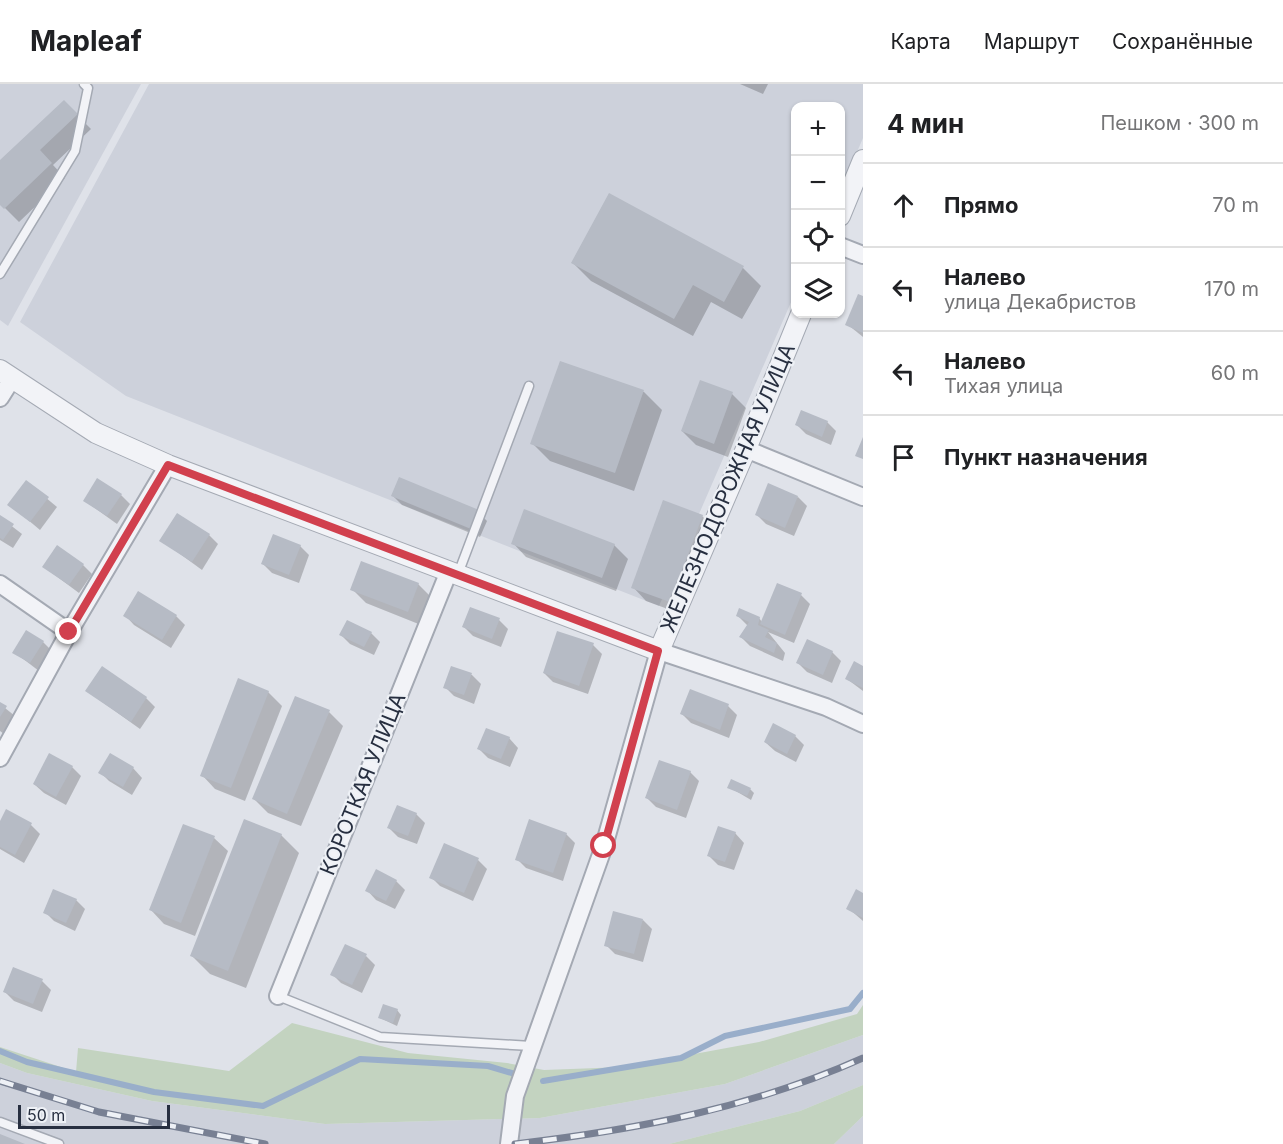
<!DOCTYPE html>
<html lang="ru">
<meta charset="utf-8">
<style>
:root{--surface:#fff;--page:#f2f2f2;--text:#202124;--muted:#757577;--line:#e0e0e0}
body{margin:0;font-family:Inter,sans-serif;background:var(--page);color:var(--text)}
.controls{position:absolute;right:18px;top:18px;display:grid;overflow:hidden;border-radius:12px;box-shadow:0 2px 4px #0004}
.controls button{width:54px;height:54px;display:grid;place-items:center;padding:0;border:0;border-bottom:2px solid var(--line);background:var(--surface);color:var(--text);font:30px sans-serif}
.scale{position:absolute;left:18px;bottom:15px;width:152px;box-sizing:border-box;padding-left:6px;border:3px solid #272f40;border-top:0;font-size:16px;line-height:21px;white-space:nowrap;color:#272f40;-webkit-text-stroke:4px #eef1f6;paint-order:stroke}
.stop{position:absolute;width:18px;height:18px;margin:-14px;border:4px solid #d1404e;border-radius:50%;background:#fff}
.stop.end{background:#d1404e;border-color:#fff;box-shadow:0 2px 6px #0008}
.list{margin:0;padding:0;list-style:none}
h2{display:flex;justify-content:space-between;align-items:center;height:78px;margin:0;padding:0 24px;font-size:26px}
h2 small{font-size:20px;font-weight:400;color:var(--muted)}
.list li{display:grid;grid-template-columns:39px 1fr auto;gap:18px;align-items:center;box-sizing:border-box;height:84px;padding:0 24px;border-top:2px solid var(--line)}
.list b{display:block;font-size:22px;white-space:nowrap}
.list p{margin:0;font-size:20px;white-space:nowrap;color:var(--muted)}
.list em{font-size:20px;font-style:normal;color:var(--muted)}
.icon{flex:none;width:33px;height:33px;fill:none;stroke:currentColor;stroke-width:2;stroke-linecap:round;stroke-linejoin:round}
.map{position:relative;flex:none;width:863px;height:1060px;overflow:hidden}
header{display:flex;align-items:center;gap:36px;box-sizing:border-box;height:84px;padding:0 30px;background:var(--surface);border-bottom:2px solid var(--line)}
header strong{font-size:28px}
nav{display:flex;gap:33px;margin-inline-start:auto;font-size:21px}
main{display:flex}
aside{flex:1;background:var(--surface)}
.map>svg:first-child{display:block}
</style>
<header>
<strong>Mapleaf</strong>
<nav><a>Карта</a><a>Маршрут</a><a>Сохранённые</a></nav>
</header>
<main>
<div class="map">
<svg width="863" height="1060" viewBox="0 0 863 1060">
<rect width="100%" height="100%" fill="#dfe2e9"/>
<g fill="#cdd1db">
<polygon points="0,0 141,0 8,242 0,236"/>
<polygon points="149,0 863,0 863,54 841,105 840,22 796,22 795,209 659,522 126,312 20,238"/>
<polygon points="863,951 863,1001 800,1027 669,1060 0,1060 0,979 27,989 152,1017 325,1040 540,1034 725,1000"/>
<polygon points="863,1032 863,1060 834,1060 837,1057"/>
</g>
<g fill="#c3d3c0">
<polygon points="863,921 863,951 725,1000 540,1034 325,1040 152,1017 27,989 0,979 0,963 76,988 78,964 229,987 292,939 408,969 507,979 544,986 624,983 759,958 857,930"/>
<polygon points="863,1001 863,1032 834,1060 669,1060 800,1027"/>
</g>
<g fill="#0003">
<polygon points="740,0 768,0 763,10"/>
<polygon points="64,18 91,45 53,81 65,94 19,138 0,119 0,78"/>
<polygon points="573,179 743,184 761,202 742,235 711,218 693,252 591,197"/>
<polygon points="863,214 863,253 847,240"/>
<polygon points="561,278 644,308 662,326 634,407 550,377 532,359"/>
<polygon points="701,298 732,310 746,324 728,373 696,361 682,347"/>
<polygon points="827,338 836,347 831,361 806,350 797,341"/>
<polygon points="27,398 57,423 40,446 9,420"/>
<polygon points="121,411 130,420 117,440 85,417"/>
<polygon points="393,412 478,428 487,437 480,453 402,421"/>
<polygon points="798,413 807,422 794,452 766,440 757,431"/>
<polygon points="702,432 716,446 684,531 646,517 633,503"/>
<polygon points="0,433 22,450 13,464 0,456"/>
<polygon points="209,451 218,460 202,486 161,456"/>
<polygon points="513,459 614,461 628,475 616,507 526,473"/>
<polygon points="300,462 309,471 299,499 272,489 263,480"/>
<polygon points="83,481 92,490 79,509 44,483"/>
<polygon points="418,500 432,514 421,541 366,519 352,505"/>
<polygon points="801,511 810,520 794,559 768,548 785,569 783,577 750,562 741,553 748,542 738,532 759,534 762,538"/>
<polygon points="125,531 176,532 185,541 171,564 134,541"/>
<polygon points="499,536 508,545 501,563 473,552 464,543"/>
<polygon points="371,549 380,558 374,571 350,560 341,551"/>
<polygon points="43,558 52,567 39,587 14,568"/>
<polygon points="593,561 602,570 588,610 553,598 544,589"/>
<polygon points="832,568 841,577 832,599 807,588 798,579"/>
<polygon points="451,584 472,591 481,600 474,620 454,612 445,603"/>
<polygon points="863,584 863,607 847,595"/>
<polygon points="87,607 146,614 155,623 140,645"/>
<polygon points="268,608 282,622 245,717 215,705 202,691"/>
<polygon points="0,620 15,632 4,650 0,647"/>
<polygon points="728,622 737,631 729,654 691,639 682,630"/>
<polygon points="329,628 343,642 301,742 268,729 254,715"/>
<polygon points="795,652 804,661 796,678 775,667 765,658"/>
<polygon points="509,654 518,664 510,683 488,674 479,665"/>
<polygon points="72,683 81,692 66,721 44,709 34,700"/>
<polygon points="133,684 142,694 132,711 109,697 100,688"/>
<polygon points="690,688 699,697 686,734 656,723 647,714"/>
<polygon points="729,703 750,705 754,709 751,716"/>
<polygon points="416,730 425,739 417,760 398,753 389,744"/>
<polygon points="0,740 31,741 40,750 24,779 0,765"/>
<polygon points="735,749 744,759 734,786 718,781 709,772"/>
<polygon points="566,750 575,759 563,797 526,784 517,775"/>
<polygon points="281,751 299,769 246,904 210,890 192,872"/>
<polygon points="214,754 228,767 195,852 164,840 151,826"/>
<polygon points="478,776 487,785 473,817 440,802 431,793"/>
<polygon points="396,797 405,806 395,825 376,816 367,806"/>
<polygon points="863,811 863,837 848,824"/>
<polygon points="76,816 85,825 75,847 54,837 45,828"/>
<polygon points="643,836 652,845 643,878 615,870 606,861"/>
<polygon points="366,872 375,881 362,909 341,899 332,890"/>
<polygon points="42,897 51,906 42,928 14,917 5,908"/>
<polygon points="397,926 401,931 397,942 380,934"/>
</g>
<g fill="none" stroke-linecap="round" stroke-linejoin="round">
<g stroke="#99aeca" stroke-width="6">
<polyline points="0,967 27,978 154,1008 263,1022 360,975 488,982 515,990"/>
<polyline points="543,997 681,974 725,952 850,925 863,909"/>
</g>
</g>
<g fill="#b6bbc5">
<polygon points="64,16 78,30 40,66 52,79 4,125 0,121 0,76"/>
<polygon points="609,109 744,182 724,218 693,201 674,235 571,179"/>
<polygon points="858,210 863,212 863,249 845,241"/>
<polygon points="560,277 644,306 615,389 530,360"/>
<polygon points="700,296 733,308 714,360 681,347"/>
<polygon points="801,326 828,337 822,353 795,341"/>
<polygon points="863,353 863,375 855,372"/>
<polygon points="399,393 479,426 471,445 391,412"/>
<polygon points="97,394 122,410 107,432 83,417"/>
<polygon points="26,396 49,413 30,438 7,421"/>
<polygon points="768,399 798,412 785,444 755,431"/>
<polygon points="663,416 703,431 670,518 631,504"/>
<polygon points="524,425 615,460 602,494 511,460"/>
<polygon points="177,429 210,450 192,478 159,457"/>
<polygon points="0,431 14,440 3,456 0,454"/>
<polygon points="273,450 301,461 289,491 261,480"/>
<polygon points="57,461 84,480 69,501 42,483"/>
<polygon points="361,477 419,499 408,528 350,506"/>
<polygon points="777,499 802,509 785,551 760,540"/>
<polygon points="138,507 177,531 162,556 123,532"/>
<polygon points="470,523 500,534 492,555 462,543"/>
<polygon points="739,524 760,533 758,541 769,546 765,553 777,559 774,569 739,553 749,538 736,532"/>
<polygon points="347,536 372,548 364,563 339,551"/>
<polygon points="26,546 44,557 30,579 12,569"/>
<polygon points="557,547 594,559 579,602 543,589"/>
<polygon points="807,555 833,567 823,591 796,579"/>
<polygon points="854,577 863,582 863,604 845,595"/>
<polygon points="102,582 147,613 131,638 85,607"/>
<polygon points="451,582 472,589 464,611 443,604"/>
<polygon points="238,594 269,607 231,704 200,692"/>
<polygon points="690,605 729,620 720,646 680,630"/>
<polygon points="295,612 330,626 287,730 252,715"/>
<polygon points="0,618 7,622 0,633"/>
<polygon points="773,639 796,651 787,670 764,658"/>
<polygon points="486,644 510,653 501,675 477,665"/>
<polygon points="49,669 73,682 56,713 33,700"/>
<polygon points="110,669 134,683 123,703 98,689"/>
<polygon points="659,676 691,687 677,726 645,714"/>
<polygon points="731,695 751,704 747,712 727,704"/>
<polygon points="397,721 417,729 408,752 387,744"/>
<polygon points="6,725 32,739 15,771 0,763 0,737"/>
<polygon points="244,735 282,750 228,887 190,872"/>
<polygon points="529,735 567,749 553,789 515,776"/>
<polygon points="183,740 215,752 181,839 149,826"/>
<polygon points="718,742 736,748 725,778 707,772"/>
<polygon points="444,759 479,774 464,809 429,794"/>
<polygon points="376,785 397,796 386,817 365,807"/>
<polygon points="53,805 77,815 66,839 43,829"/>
<polygon points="856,805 863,809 863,834 846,825"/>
<polygon points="613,827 643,835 634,870 604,862"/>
<polygon points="345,860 367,870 352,901 330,891"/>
<polygon points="13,883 43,895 33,920 3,908"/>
<polygon points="383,920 398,925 393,939 378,934"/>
<polygon points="0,1050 25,1060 0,1060"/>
</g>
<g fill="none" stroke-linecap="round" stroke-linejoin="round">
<g stroke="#a4a9b3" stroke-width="11">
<g id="service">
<polyline points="0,190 75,67 88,4 84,0"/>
<polyline points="458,490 529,302"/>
<polyline points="278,912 380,953 531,962"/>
<polyline points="0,1038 59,1060"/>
</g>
</g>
<g stroke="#a4a9b3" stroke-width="20">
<g id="minor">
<polyline points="840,162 863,171"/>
<polyline points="0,314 12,295"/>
<polyline points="746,365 863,413"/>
<polyline points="0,500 69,548"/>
<polyline points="0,674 69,548 168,381"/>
<polyline points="278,912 449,487"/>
<polyline points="509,1060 515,1012 604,762 659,567 826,623 863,640"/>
</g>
</g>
<g stroke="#a4a9b3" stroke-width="22">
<g id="tertiary">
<polyline points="840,132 863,76"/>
<polyline points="0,286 96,349 168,381 659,567 746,365 801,230"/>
</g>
</g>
<use href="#service" stroke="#f2f3f7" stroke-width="8"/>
<use href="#minor" stroke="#f2f3f7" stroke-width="16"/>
<use href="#tertiary" stroke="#f2f3f7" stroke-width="20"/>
<g stroke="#788093" stroke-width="7">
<g id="rail">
<polyline points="0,997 99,1028 265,1060"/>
<path d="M515 1060C635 1046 752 1024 863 974"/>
</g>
</g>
<use href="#rail" stroke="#eef1f6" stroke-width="4.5" stroke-dasharray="14" stroke-linecap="butt"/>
</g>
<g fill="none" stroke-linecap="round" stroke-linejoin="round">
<polyline stroke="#d1404e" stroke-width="8" points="69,548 168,381 658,567 604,762"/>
</g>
<g text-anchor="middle" stroke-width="4.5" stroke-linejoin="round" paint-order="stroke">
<g font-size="21" fill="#272f40" stroke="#eef1f6">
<text transform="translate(728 404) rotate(-67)" y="7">ЖЕЛЕЗНОДОРОЖНАЯ УЛИЦА</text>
<text transform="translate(363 700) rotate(-68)" y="7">КОРОТКАЯ УЛИЦА</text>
</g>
</g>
</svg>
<div class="controls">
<button>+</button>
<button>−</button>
<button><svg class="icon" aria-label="locate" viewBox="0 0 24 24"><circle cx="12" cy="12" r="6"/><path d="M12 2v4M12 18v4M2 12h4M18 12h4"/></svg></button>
<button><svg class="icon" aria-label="layers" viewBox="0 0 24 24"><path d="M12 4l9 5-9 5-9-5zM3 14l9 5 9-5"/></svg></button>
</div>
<div class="scale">50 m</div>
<div class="stop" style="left:604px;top:762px"></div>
<div class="stop end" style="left:69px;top:548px"></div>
</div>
<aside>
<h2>4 мин<small>Пешком · 300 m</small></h2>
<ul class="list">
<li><svg class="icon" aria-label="ahead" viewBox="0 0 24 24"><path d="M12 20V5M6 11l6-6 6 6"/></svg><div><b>Прямо</b></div><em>70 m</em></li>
<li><svg class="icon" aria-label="left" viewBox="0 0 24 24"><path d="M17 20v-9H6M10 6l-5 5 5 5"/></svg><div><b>Налево</b><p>улица Декабристов</p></div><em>170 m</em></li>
<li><svg class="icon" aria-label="left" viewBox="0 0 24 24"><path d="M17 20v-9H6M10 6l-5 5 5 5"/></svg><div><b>Налево</b><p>Тихая улица</p></div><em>60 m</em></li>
<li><svg class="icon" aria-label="arrive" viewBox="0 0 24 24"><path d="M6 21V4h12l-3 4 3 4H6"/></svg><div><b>Пункт назначения</b></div></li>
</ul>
</aside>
</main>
